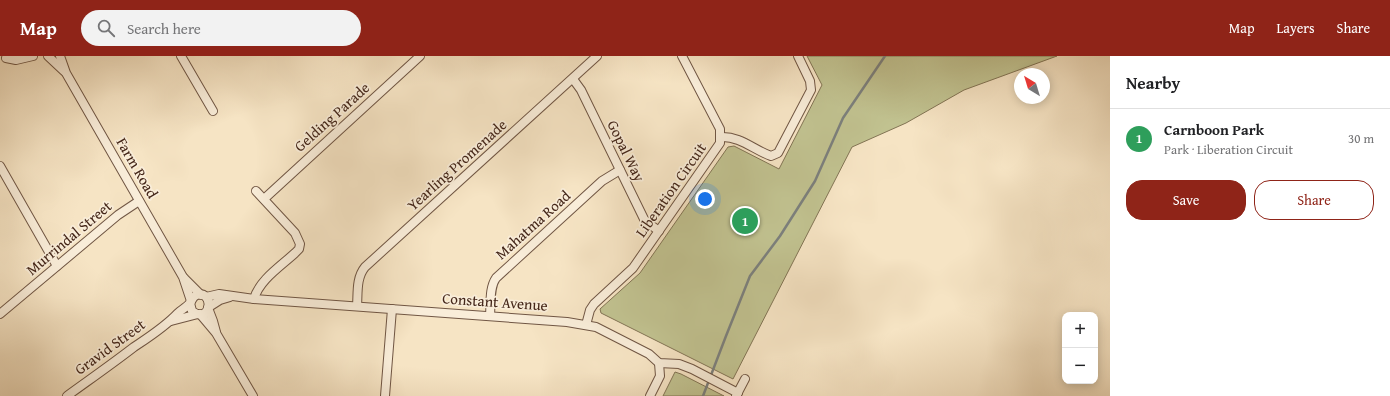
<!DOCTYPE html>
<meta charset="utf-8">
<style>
:root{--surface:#fff;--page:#f2f2f2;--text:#202124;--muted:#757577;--line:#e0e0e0;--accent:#8f2418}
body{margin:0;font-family:"Gentium Book Plus",serif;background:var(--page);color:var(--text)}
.controls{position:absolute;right:12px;bottom:12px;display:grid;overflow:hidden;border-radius:8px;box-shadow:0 2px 10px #0003}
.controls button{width:36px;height:36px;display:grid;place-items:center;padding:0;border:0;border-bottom:1px solid var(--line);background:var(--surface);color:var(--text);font:20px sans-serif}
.compass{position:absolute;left:1014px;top:12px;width:36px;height:36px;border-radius:50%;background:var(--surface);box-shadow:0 2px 10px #0003;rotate:322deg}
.you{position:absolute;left:705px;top:143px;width:14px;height:14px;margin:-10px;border:3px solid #fff;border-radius:50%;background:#1a73e8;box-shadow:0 0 0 6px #1a73e833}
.badge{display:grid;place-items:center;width:26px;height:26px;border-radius:50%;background:var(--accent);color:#fff;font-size:13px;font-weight:700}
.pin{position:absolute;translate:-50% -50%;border:2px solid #fff;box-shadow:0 1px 4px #0006}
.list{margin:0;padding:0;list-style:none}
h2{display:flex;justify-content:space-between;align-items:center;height:52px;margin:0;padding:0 16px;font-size:17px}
h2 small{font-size:13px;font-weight:400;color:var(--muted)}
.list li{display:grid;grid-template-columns:26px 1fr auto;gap:12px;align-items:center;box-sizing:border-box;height:60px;padding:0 16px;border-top:1px solid var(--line)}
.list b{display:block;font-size:15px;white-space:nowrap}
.list p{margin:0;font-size:13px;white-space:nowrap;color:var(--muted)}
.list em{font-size:13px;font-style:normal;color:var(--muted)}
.actions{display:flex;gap:8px;padding:12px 16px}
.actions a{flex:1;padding:9px 0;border:1px solid var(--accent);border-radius:16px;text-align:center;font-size:14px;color:var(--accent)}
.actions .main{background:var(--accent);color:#fff}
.icon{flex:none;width:22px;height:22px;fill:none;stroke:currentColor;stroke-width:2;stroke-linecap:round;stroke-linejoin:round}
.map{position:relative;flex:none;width:1110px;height:340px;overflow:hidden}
header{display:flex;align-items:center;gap:24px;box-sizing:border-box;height:56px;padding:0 20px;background:var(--accent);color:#fff}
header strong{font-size:19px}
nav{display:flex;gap:22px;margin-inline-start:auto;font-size:14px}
.search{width:280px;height:36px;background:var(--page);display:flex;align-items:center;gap:10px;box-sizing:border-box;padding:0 14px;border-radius:22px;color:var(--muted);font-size:15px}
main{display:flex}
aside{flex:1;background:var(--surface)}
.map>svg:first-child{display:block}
</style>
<header>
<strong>Map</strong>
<div class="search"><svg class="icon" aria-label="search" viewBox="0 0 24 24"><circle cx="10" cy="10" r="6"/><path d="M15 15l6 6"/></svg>Search here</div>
<nav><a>Map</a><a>Layers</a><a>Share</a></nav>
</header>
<main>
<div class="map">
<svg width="1110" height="340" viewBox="0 0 1110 340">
<rect width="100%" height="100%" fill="#f6e4c4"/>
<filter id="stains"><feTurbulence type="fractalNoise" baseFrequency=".005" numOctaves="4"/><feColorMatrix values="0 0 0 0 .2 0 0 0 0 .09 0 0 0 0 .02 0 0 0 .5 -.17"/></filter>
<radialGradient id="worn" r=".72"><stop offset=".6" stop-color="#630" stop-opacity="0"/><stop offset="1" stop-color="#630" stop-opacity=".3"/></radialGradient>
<g fill="#c1c290" stroke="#827454">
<polygon points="807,0 1057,0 964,34 906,67 852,91 733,323 601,257 600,253 640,217 728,91 734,90 779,113 822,29"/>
<polygon points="675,316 681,318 724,340 663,340"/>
</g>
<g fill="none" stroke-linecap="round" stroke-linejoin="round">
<polyline stroke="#7c807d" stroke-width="2.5" points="703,340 726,280 750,220 780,180 815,125 843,62 885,0"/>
<g stroke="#705644" stroke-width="10">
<g id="minor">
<polyline points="48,0 64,15"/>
<polyline points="60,0 66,17 183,221 191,245"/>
<polyline points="181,0 213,55"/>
<polyline points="6,2 16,4 33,0"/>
<polyline points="573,23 581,34 644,163 648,167 659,175"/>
<path d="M721 81C740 80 754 94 771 100L778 97 811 34 810 25 798 0"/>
<polyline points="0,110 57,210"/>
<polyline points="264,143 420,0"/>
<polyline points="184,222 201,239"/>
<polyline points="206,241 219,238 254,243 567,266 596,271 649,298 659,307 679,308 692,313 738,337"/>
<path d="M254 243C259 224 281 210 295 197L299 193 300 188 295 177 256 135"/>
<path d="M357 250C358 237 356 222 365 211L597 0"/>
<polyline points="209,251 220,244 230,241"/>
<polyline points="208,252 213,265 216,276"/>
<polyline points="0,258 118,159 139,145"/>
<polyline points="200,258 216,277 253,340"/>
<path d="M490 259C491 248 489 232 496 222L602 125 620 114"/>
<polyline points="171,265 198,258"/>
<polyline points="586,269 590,254 594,248 633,212 720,87 720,73 682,0"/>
<path d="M67 340C89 324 112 308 134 291 149 281 165 271 178 257 181 254 187 251 190 247 192 245 192 242 195 240 214 230 213 270 192 255L190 247"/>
<polyline points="385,340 392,253"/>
<polyline points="650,340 660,320 659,307"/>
<polyline points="736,340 745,323"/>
</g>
</g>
<use href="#minor" stroke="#f9edd9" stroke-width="8"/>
</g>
<g text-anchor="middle" stroke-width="3.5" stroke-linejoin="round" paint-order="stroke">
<g font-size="15" fill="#442619" stroke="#f9edd9">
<text transform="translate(332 61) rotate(-42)" y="5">Gelding Parade</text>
<text transform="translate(626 95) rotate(64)" y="5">Gopal Way</text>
<text transform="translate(457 109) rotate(-42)" y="5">Yearling Promenade</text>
<text transform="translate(137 112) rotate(60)" y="5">Farm Road</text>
<text transform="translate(671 134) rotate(-55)" y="5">Liberation Circuit</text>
<text transform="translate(533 169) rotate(-42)" y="5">Mahatma Road</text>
<text transform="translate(69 182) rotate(-40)" y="5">Murrindal Street</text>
<text transform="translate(495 246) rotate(4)" y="5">Constant Avenue</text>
<text transform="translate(110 291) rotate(-36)" y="5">Gravid Street</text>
</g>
</g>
<rect width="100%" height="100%" filter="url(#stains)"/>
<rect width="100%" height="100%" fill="url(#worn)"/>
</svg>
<div class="controls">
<button>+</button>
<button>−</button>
</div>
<svg class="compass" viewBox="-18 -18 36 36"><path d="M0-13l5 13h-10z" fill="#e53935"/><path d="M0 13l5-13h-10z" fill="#757577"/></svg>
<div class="you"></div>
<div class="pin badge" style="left:745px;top:165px;background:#2e9e5b">1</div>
</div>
<aside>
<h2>Nearby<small></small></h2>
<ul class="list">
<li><span class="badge" style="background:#2e9e5b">1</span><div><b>Carnboon Park</b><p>Park · Liberation Circuit</p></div><em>30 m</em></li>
</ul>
<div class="actions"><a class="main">Save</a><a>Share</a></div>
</aside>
</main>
